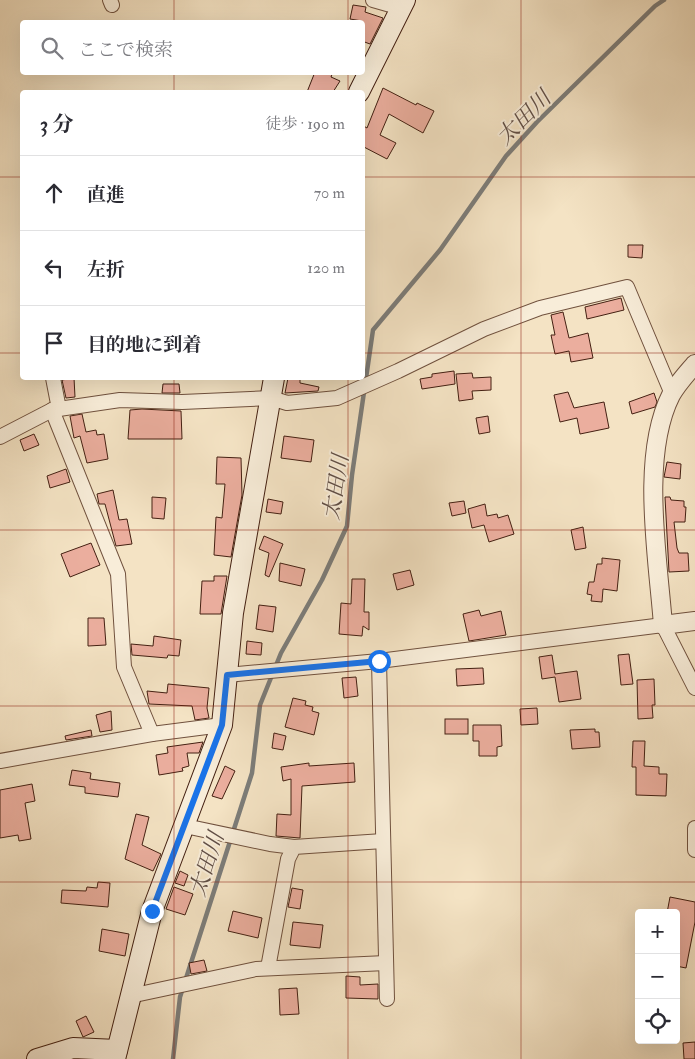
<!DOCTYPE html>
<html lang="ja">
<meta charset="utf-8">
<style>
:root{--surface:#fff;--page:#f2f2f3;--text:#2b2b33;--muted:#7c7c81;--line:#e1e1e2}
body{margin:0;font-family:"IM FELL Double Pica","Noto Serif JP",serif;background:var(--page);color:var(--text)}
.controls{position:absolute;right:15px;bottom:15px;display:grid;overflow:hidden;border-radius:5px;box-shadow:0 5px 20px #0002}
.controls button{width:45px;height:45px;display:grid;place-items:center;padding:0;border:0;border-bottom:1px solid var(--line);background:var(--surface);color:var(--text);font:25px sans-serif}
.stop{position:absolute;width:15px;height:15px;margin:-11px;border:4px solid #1a73e8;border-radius:50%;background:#fff}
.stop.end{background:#1a73e8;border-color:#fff;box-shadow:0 1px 5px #0008}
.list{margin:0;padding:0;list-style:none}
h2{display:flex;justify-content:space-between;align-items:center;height:65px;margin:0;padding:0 20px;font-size:21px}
h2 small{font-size:16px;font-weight:400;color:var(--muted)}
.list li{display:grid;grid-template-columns:32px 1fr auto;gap:15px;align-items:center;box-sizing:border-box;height:75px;padding:0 20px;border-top:1px solid var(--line)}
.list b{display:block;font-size:19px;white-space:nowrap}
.list em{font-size:16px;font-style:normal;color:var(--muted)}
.icon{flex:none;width:28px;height:28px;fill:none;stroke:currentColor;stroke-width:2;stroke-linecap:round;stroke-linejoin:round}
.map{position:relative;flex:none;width:695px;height:1059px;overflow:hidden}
.search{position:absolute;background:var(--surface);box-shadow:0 5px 20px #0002;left:20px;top:20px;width:345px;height:55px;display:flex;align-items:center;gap:12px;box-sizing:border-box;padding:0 18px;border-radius:5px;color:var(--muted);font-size:19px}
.panel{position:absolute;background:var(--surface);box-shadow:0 5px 20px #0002;left:20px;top:90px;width:345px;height:290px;border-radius:5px}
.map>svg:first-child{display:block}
</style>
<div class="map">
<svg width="695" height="1059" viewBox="0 0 695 1059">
<rect width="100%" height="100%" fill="#f4e3c4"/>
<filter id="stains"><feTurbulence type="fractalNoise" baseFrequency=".004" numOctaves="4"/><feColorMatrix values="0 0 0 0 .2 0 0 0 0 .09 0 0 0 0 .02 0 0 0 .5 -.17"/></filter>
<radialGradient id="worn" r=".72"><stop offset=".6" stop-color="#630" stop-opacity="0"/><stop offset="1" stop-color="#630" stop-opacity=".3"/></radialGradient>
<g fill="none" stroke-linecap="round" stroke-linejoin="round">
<polyline stroke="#7c7d7a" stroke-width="4.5" points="173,1059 180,997 252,773 260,705 281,653 322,580 347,526 352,475 373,330 440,250 506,156 537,122 655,6 664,0"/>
</g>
<g fill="#ebae9e" stroke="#442012">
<polygon points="353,5 366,7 365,12 383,18 370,44 362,41 362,21 350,19"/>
<polygon points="315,72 333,72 331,77 340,81 333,92 307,92"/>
<polygon points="383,88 416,105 417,103 434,111 423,133 389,114 380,135 396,143 387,159 362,146 362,125 367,128"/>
<polygon points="628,245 643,245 642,258 628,257"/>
<polygon points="621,298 624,310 587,319 585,307"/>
<polygon points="563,312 569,338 588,333 593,358 571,362 569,351 555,354 551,335 555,335 551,315"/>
<polygon points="454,371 455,384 422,389 420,379 432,377 432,374"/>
<polygon points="472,373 473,378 491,377 491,390 472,391 473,399 459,401 456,374"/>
<polygon points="74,378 75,397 66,398 62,380"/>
<polygon points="288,378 300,379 300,383 319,387 318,391 285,393"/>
<polygon points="163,384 179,384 180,393 162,393"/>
<polygon points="568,392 574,408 604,402 609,428 580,434 577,418 560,422 554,395"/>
<polygon points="654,393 657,402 655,407 632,414 629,402"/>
<polygon points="142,409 181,411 182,439 128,439 130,410"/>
<polygon points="82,414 86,432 96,430 97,435 104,434 108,459 87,463 80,436 74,438 70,416"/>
<polygon points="488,416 490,432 479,434 476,418"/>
<polygon points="34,434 39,445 24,451 20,440"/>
<polygon points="284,436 314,440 311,462 281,458"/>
<polygon points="217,457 241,458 242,495 231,557 214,555 216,517 222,518 225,484 216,484"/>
<polygon points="667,462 681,464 680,479 664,477"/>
<polygon points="66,469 70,482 50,488 47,476"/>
<polygon points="113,490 119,520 127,519 132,544 116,546 105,504 99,504 97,494"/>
<polygon points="152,497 166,498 164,519 152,518"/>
<polygon points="665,497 670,497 671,500 684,501 684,507 686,507 685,522 674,522 677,548 679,553 688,553 689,571 669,572"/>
<polygon points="268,499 283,502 281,514 266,512"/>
<polygon points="464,501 466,513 452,516 449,503"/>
<polygon points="485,504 487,516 497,514 498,518 508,515 514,534 489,542 484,525 472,528 468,509"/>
<polygon points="583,527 586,548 575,550 571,530"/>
<polygon points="264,536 283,544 269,577 265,575 269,553 259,549"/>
<polygon points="91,543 100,565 70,577 61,554"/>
<polygon points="602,558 620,560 617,591 603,589 602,602 591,601 592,595 587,594 589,582 594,582 597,564 602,564"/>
<polygon points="280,563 305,569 301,586 279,581"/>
<polygon points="410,570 414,585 397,590 393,574"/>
<polygon points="214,576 227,576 221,614 200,614 202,581 214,581"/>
<polygon points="352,579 365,579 364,612 369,612 369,630 363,626 362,636 339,634 341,603 351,604"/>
<polygon points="259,605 276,607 273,632 256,629"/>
<polygon points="479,610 481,616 501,611 506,635 469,641 463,614"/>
<polygon points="88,618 104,618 106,645 88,646"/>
<polygon points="154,636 181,640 179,656 168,655 167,658 132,655 131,644 153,646"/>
<polygon points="247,641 262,643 261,655 246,654"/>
<polygon points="629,654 633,684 621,685 618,655"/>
<polygon points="552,655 555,674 577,671 581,699 559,702 555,677 542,679 539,657"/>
<polygon points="483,668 484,684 457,686 456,669"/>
<polygon points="356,677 358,696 344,698 342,678"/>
<polygon points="654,679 655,705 652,705 653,718 638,719 637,680"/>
<polygon points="168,684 209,688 207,708 209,718 195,720 192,706 149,704 147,691 167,693"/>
<polygon points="293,698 306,701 305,705 313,707 312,711 319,713 314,735 285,727"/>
<polygon points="537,708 538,724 521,725 520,709"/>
<polygon points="111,711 112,730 100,732 96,715"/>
<rect x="445" y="719" width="23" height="15"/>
<polygon points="473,725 501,725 502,746 497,747 497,756 479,756 479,741 473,741"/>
<polygon points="595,729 595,732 599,732 600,747 572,749 570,730"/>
<polygon points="91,730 92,736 66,740 65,736"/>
<polygon points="274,733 286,736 283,750 272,748"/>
<polygon points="633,741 645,741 644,766 659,767 659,774 667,774 666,796 636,795 636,767 632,767"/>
<polygon points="203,742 199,753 187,753 189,766 182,768 183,771 159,775 156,755 168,753 167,747"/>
<polygon points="309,763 309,766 354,763 355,782 302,786 300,838 276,836 277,814 291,815 291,779 283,781 281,767"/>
<polygon points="225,766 235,771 222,799 212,796"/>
<polygon points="72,770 91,773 90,779 120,783 118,797 85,793 85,787 69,785"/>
<polygon points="32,784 35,801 25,803 31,839 19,841 18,835 0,838 0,790"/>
<polygon points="136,814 149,817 142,845 161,854 153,871 125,859"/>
<polygon points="180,871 188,875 184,886 175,883"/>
<polygon points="98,882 110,883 108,907 61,903 62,890 86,891 87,887 97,888"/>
<polygon points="174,887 193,894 185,915 166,909"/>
<polygon points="292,888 303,890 300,909 288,907"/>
<polygon points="670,897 695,902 695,922 686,968 676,966 676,913 667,913"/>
<polygon points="233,911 262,918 258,938 228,931"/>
<polygon points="293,922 323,925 320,948 290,945"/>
<polygon points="102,929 129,934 125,956 99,951"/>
<polygon points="204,960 207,971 191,974 189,963"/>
<polygon points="346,976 360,977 360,985 378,984 378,999 346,998"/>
<polygon points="297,988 299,1014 280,1015 279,989"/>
<polygon points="86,1016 94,1032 83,1037 76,1021"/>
<polygon points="695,1042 695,1059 684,1059 683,1043"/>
</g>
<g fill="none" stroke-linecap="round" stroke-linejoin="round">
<g stroke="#70513e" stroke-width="16">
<g id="minor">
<polyline points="110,0 112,5"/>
<polyline points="373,0 401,8"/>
<polyline points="53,378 59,409"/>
<polyline points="52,410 118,574 124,667 152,734"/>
<polyline points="0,437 52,410 120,400 182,402 271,398 287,403 337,398 398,371 484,329 540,308 627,287 672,394"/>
<polyline points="379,661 387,999"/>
<polyline points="227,675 379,661 663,625 695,688"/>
<polyline points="0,761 152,734 222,725"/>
<polyline points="185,826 270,844 294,847"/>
<polyline points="695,828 695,850"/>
<polyline points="268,968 288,859 294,847 383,841"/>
<polyline points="130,996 256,969 386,963"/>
</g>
</g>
<g stroke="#70513e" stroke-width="20">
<path id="tertiary" d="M695 364C687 373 677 384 671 395 640 456 658 558 663 625L695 621"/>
</g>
<g stroke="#442012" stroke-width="22">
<g id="secondary">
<polyline points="359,92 405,0"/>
<polyline points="37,1059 73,1048 117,1050"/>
<polyline points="115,1059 152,911 222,725 233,613 274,378"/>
</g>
</g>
<use href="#minor" stroke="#f8edd9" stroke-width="14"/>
<use href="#tertiary" stroke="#f8edd9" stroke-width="18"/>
<use href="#secondary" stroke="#f8edd9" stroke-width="20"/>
</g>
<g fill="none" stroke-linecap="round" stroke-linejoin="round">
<polyline stroke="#1a73e8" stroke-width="6" points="152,911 222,725 227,675 379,661"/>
</g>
<path fill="none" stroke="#8f2418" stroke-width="1" stroke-opacity="0.55" d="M174 0V22M348 0V22M521 0V1059M174 72V92M348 72V92M0 177H22M362 177H695M0 353H22M362 353H695M174 378V1059M348 378V1059M0 530H695M0 706H695M0 882H695"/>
<g text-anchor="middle" stroke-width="4" stroke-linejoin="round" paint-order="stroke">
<g font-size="22" font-style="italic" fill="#604e46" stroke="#f8edd9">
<text transform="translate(523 117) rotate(-45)" y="8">太田川</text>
<text transform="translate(335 487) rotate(-81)" y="8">太田川</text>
<text transform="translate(206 864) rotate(-72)" y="8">太田川</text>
</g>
</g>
<rect width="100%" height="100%" filter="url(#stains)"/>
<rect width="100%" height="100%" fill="url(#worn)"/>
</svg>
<div class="controls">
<button>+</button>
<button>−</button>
<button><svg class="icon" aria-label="locate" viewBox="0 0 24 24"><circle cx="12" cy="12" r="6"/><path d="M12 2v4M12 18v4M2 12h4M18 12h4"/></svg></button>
</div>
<div class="stop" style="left:379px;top:661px"></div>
<div class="stop end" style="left:152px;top:911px"></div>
<div class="search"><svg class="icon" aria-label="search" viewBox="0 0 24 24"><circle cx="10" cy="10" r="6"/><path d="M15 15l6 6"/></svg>ここで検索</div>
<section class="panel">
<h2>3 分<small>徒歩 · 190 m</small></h2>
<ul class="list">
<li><svg class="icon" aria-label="ahead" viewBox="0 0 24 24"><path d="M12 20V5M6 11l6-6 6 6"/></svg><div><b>直進</b></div><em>70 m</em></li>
<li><svg class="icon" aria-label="left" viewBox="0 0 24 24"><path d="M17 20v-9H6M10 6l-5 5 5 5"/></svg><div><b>左折</b></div><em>120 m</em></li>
<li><svg class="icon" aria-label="arrive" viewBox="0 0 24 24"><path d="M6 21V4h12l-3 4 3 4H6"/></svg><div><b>目的地に到着</b></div></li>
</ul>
</section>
</div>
